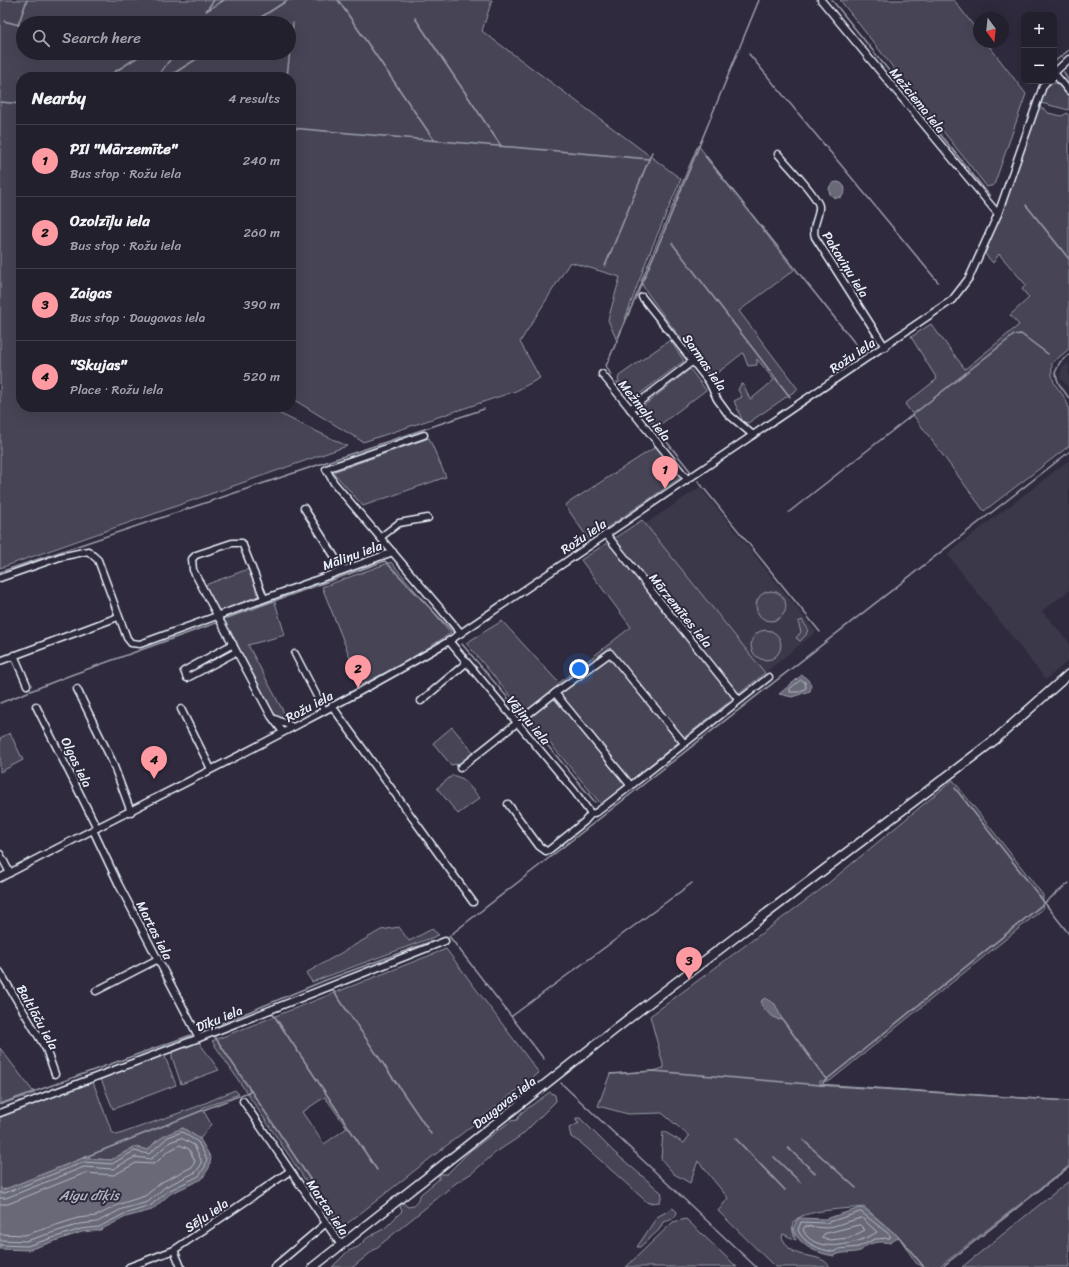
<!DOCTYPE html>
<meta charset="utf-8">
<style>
:root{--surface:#23202e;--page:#2b2836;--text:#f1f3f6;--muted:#a3a3aa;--line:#403e4a;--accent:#ff9aa2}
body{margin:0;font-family:Sriracha,sans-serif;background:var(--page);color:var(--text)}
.controls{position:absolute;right:12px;top:12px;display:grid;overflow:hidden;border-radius:8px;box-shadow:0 4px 16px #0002}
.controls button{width:36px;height:36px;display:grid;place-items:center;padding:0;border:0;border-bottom:1px solid var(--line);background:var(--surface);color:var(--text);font:20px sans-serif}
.compass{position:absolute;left:973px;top:12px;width:36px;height:36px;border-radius:50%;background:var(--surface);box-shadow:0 4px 16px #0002;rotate:165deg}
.you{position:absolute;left:579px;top:669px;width:14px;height:14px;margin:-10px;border:3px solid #fff;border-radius:50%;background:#1a73e8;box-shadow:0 0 0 6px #1a73e833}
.badge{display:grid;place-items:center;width:26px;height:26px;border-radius:50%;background:var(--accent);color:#111;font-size:13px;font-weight:700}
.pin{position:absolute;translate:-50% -33px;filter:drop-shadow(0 1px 2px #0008)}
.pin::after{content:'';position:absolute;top:21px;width:14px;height:12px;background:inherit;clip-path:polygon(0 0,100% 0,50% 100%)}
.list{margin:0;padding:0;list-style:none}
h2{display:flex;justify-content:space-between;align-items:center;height:52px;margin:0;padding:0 16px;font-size:17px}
h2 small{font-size:13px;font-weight:400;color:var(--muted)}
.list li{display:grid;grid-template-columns:26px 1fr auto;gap:12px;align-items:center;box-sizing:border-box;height:72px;padding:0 16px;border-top:1px solid var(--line)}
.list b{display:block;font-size:15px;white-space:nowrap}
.list p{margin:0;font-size:13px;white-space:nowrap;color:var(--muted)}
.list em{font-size:13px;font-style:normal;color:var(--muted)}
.icon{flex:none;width:22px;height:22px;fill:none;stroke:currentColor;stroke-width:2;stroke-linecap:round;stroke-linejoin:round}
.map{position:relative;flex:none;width:1069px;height:1267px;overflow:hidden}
.search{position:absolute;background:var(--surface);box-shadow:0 4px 16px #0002;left:16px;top:16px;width:280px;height:44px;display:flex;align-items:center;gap:10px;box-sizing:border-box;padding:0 14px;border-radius:22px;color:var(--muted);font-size:15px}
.panel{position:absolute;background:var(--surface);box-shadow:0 4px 16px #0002;left:16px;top:72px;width:280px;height:340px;border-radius:16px}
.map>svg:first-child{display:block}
</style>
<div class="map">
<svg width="1069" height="1267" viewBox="0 0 1069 1267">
<rect width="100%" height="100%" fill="#2f2a3d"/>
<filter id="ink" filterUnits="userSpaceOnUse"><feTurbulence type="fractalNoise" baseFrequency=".025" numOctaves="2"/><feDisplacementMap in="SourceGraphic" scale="8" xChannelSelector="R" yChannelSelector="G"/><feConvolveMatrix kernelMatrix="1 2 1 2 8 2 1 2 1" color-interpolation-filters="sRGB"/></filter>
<g filter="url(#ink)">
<g fill="#3b3749">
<polygon points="1069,363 1069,389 1060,377 1062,368"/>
<polygon points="1069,460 1069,591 1042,611 1069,642 1069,660 1046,680 947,554"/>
<polygon points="700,487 816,632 765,673 645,524"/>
</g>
<g fill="#464455" stroke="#979aa6" fill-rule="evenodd">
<path d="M0 0H492L482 31 681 179 647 259 617 341 608 320 620 277 570 262 520 342 540 378 516 391 363 442 291 398V77H21V407H266L347 446 0 568ZM23 23H289V53H23Z"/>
<polygon points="840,0 954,0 979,33 979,42 986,42 1026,94 994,185 987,187"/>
<polygon points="1052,83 1057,83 1069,97 1069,110 1041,103 1045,91"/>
<path d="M1039 107 1046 110 1048 113 1062 116 1067 113 1069 116V349L1052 363C1050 389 1060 385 1068 405 1069 412 1069 436 1069 446L984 511 905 404 937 379 911 337 931 324 965 369 1019 325 1010 315 1029 298 1022 289 1026 285 999 254 993 263 985 254 1011 188Z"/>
<polygon points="698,145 794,270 739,311 798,389 748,423 743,422 734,401 742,397 738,390 741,384 744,385 750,400 774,380 757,359 757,365 748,366 743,353 712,377 666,319 644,288 641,281"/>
<polygon points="670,340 684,361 634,398 618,380 619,376"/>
<polygon points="690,369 706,390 657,427 642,407"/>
<polygon points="429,438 446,477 363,506 333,472"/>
<polygon points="657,446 679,473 680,478 589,540 565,505"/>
<polygon points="642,520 765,673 601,804 466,643 502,621 559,683 631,627 581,560"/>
<polygon points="391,562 451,633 406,662 361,685 322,587"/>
<polygon points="251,568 259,592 258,596 222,610 217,609 205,585"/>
<circle cx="771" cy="606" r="15"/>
<polygon points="274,599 285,635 248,645 289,722 287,723 274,714 224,622 225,617"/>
<polygon points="802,620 808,629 806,635 800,641 796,638 801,632 798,622"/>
<circle cx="766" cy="645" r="15"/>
<polygon points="452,727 474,753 459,766 456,764 451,765 433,743"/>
<polygon points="10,733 23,760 0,772 0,738"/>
<polygon points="453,775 463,779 480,798 458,814 437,788"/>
<path d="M953 780 1043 895V909L830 1081H820V1084L1069 1101V1166L939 1267H924L916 1263 899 1237 864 1207C850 1209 800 1209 793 1223 791 1229 794 1235 796 1240L783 1234 782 1238C785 1242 787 1246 790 1249 801 1259 822 1253 830 1267H775L718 1211 728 1198 698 1161 690 1183 674 1174 661 1159 663 1131 684 1143 689 1136 662 1113 628 1114 598 1106 610 1074 653 1071 664 1068 650 1016 820 890Z"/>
<polygon points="399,927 409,941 432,929 439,935 312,982 306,973 381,930"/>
<path d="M446 949 539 1073 339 1230 212 1041ZM325 1097 347 1128 324 1144 302 1112Z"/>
<polygon points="198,1041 219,1070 181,1084 172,1057 172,1052"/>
<polygon points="0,1048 32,1090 35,1093 0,1105"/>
<polygon points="164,1054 176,1085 113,1109 101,1079"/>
<polygon points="93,1082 112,1132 117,1135 196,1107 235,1090 239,1094 202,1108 211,1124 200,1139 183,1128 156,1141 148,1150 134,1147 111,1160 83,1158 3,1190 0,1187 0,1115"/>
<polygon points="550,1092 555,1095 556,1101 522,1135 495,1153 472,1173 456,1183 353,1267 332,1267 348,1251 358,1247 367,1238 385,1228 402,1211 400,1207 402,1202 408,1207 414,1206 421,1194 439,1179 439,1174 447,1174 470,1151 511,1121 517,1120 521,1113"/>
<polygon points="576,1118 580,1118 614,1152 662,1193 660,1202 648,1203 581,1143 571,1137 569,1128 579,1123 576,1121"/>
<polygon points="1069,1181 1069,1267 962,1267"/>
<path d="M673 1208 677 1212C676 1219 669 1221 663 1222L659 1230 640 1247H637L657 1217Z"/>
<polygon points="686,1219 737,1267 626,1267 673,1222"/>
</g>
<g fill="#696978" stroke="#9c9fab">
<circle cx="837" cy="190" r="8"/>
<path d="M802 675C808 679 813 684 810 691L792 697 779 694Z"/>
<path d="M765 998 775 1004 782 1019 779 1020C772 1017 765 1011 761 1004L762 1000Z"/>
<path d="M183 1128 200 1139 211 1158 209 1168 202 1179 170 1194 152 1210 126 1217 100 1230 82 1232 28 1250 0 1249V1187L3 1190 83 1158 111 1160 134 1147 148 1150C158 1138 168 1133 183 1128Z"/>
<path d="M860 1208 865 1209 899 1237 890 1243C882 1241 871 1242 865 1247 862 1249 863 1250 860 1251 851 1254 842 1251 834 1256 817 1253 801 1247 793 1230L796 1221 799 1218 825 1219Z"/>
</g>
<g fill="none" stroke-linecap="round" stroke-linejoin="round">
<g stroke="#b5bbc5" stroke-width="1">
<polygon points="801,680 805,682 806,688 799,692 790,692 790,689"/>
<polyline points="0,1193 5,1193 84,1162 112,1164 134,1151 149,1154 168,1137 182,1132 198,1142 207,1159 205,1167 199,1176 168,1191 150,1206 124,1214 99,1227 81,1229 27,1246 0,1245"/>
<polyline points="0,1198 6,1198 84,1167 113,1169 135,1157 151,1159 170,1142 181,1138 194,1145 201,1160 201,1165 196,1172 165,1187 148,1202 122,1209 97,1222 80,1224 26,1241 0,1240"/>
<polyline points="0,1204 8,1204 85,1173 114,1175 136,1163 153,1164 158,1161 167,1152 180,1145 189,1149 195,1161 192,1167 162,1182 145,1196 120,1204 96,1216 78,1218 25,1235 0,1234"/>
<path d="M861 1212 890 1235V1238L875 1239 858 1247 839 1249 833 1252C819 1249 804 1244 798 1230L801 1222 826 1223Z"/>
<path d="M862 1218 877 1232C859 1244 815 1256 803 1230L805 1226 826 1228Z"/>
<polygon points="860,1225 865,1230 849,1238 830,1240 822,1237 824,1234"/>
</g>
<g stroke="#9c9fab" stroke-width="1.5">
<polyline points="214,0 206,11 224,0"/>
<polyline points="338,0 434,140"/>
<polyline points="832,0 990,196"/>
<polyline points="186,16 187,23"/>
<polyline points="415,18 501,146"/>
<polyline points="4,21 23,26"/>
<polyline points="252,23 288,0"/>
<polyline points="18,25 27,0"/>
<polyline points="749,54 938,282"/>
<polyline points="1054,62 1069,50"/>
<polyline points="1064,72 1069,82"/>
<polyline points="107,77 144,53"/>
<polyline points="157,77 175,53"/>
<polyline points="168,77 206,53"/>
<polyline points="287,77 293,23"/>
<polyline points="0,102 21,104"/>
<polyline points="291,128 649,159"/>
<polyline points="705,156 862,352"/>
<polyline points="1026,205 1069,259"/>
<polyline points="672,243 790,397"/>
<polyline points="605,266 652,152"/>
<polyline points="1069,355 1060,362 1055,373 1059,384 1069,398"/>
<polyline points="611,375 606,366 661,239 759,0"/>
<polyline points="617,382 632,399"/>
<polyline points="638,406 691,472"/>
<polyline points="698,481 820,632"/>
<polyline points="789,512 1014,335 1021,334 1048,354"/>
<polyline points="0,572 484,409"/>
<polyline points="227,618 385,561 453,632"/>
<polyline points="462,644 518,710"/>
<polyline points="0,703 71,675 216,623"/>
<polyline points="527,721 595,802"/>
<polyline points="955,788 1069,934"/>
<polyline points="333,990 431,1134"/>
<polyline points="273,1014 377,1170"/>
<polyline points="512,1016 692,883"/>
<polyline points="782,1019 826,1079"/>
<polyline points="200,1032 326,980 432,941"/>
<polyline points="215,1037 340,1224"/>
<polyline points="544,1059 449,936 1069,452"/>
<polyline points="610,1074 653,1071 820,1085 1069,1101"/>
<polyline points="561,1083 756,1267"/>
<polyline points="820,1085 1069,883"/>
<polyline points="0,1104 191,1035"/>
<polyline points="735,1138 785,1190"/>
<polyline points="803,1140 856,1188"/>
<polyline points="788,1148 815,1173"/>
<polyline points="774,1157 800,1182"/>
<polyline points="83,1158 251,1091"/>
<polyline points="899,1237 924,1267"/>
<polyline points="942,1267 1069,1167"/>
</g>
<g stroke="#e8f1f8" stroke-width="9">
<g id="minor">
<polyline points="821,0 998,214"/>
<polyline points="1054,73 1069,91"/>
<polyline points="1054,73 1069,59"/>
<path d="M778 154C786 163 818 197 819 206 820 217 811 226 815 237L885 347"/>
<polyline points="642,297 709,382 717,399 728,414 753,435"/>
<polyline points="602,374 687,479"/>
<polyline points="630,409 693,361"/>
<polyline points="424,435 326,469 334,483 461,633"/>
<polyline points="304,508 343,570"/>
<polyline points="606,534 739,700"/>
<polyline points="381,537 399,523 428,518"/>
<polyline points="0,578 60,557 88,551 98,560 127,638 131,643 140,644 393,552"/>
<polyline points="264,598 242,543 232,543 196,555 192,559 193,570 271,716 283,732"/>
<polyline points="449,641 575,792 591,814"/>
<polyline points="233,644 184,671 187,678 236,652"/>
<polyline points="295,654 324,710"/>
<polyline points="14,655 27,685"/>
<polyline points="0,661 118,617"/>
<polyline points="77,689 112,761 131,812"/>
<polyline points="555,693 610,653 684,743"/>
<polyline points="421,701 466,663"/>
<polyline points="36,706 97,828"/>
<polyline points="332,706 473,902"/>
<polyline points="181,709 211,769"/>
<polyline points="275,719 293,727"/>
<polyline points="460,768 555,693 631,786"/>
<polyline points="508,804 539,846 546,851 549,850 584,822 591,814 597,812 610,802 769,677"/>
<polyline points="93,830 119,885 199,1038"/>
<polyline points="0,854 10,873"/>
<path d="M0 878C150 799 303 727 449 641L952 300 969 278 998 214 1043 86 1047 81"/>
<polyline points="0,972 46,1049 55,1074"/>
<polyline points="96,991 158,959"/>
<polyline points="243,1101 341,1245"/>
<polyline points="0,1113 199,1038 445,941"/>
<polyline points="174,1250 181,1267"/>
<polyline points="129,1267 174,1250 290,1171"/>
<polyline points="274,1267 325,1224"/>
</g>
</g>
<g stroke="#e8f1f8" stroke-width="11">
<polyline id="major" points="313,1267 637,1012 996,739 1069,674"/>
</g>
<use href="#minor" stroke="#2f2a3d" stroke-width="6"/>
<use href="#major" stroke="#2f2a3d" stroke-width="8"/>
</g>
</g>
<g text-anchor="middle" stroke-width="4" stroke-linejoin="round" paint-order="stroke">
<g font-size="13" fill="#e8f1f8" stroke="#2f2a3d">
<text transform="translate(918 100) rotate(51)" y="5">Mežciema iela</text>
<text transform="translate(846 264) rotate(58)" y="5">Pakaviņu iela</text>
<text transform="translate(852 355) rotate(-34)" y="5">Rožu iela</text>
<text transform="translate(705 362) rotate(55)" y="5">Sarmas iela</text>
<text transform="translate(645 410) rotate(51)" y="5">Mežmaļu iela</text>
<text transform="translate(583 536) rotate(-34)" y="5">Rožu iela</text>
<text transform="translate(352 555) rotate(-20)" y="5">Māliņu iela</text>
<text transform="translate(681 610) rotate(51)" y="5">Mārzemītes iela</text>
<text transform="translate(309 706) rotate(-28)" y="5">Rožu iela</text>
<text transform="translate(529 720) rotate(50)" y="5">Vējiņu iela</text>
<text transform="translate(77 762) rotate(64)" y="5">Olgas iela</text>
<text transform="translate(155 930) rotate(63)" y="5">Martas iela</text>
<text transform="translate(38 1017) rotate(61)" y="5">Baltlāču iela</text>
<text transform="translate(219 1018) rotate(-22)" y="5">Dīķu iela</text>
<text transform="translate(504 1102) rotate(-38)" y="5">Daugavas iela</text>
<text transform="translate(328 1207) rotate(56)" y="5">Martas iela</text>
<text transform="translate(206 1215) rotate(-34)" y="5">Sēļu iela</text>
</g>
<g font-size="14" font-style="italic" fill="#afb4be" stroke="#2f2a3d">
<text x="89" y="1200">Aigu dīķis</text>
</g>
</g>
</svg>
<div class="controls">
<button>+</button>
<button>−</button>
</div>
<svg class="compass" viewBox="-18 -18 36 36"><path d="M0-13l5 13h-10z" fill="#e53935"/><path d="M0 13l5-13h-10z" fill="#a3a3aa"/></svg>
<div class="you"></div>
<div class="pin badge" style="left:665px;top:489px">1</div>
<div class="pin badge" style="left:358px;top:688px">2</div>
<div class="pin badge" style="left:689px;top:980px">3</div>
<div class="pin badge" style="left:154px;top:779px">4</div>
<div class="search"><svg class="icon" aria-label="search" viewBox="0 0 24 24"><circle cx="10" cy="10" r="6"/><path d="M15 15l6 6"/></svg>Search here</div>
<section class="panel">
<h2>Nearby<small>4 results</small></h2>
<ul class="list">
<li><span class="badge">1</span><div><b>PII &quot;Mārzemīte&quot;</b><p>Bus stop · Rožu iela</p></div><em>240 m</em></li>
<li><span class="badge">2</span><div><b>Ozolzīļu iela</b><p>Bus stop · Rožu iela</p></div><em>260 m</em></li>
<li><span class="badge">3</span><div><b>Zaigas</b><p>Bus stop · Daugavas iela</p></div><em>390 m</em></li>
<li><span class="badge">4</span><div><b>&quot;Skujas&quot;</b><p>Place · Rožu iela</p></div><em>520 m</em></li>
</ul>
</section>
</div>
